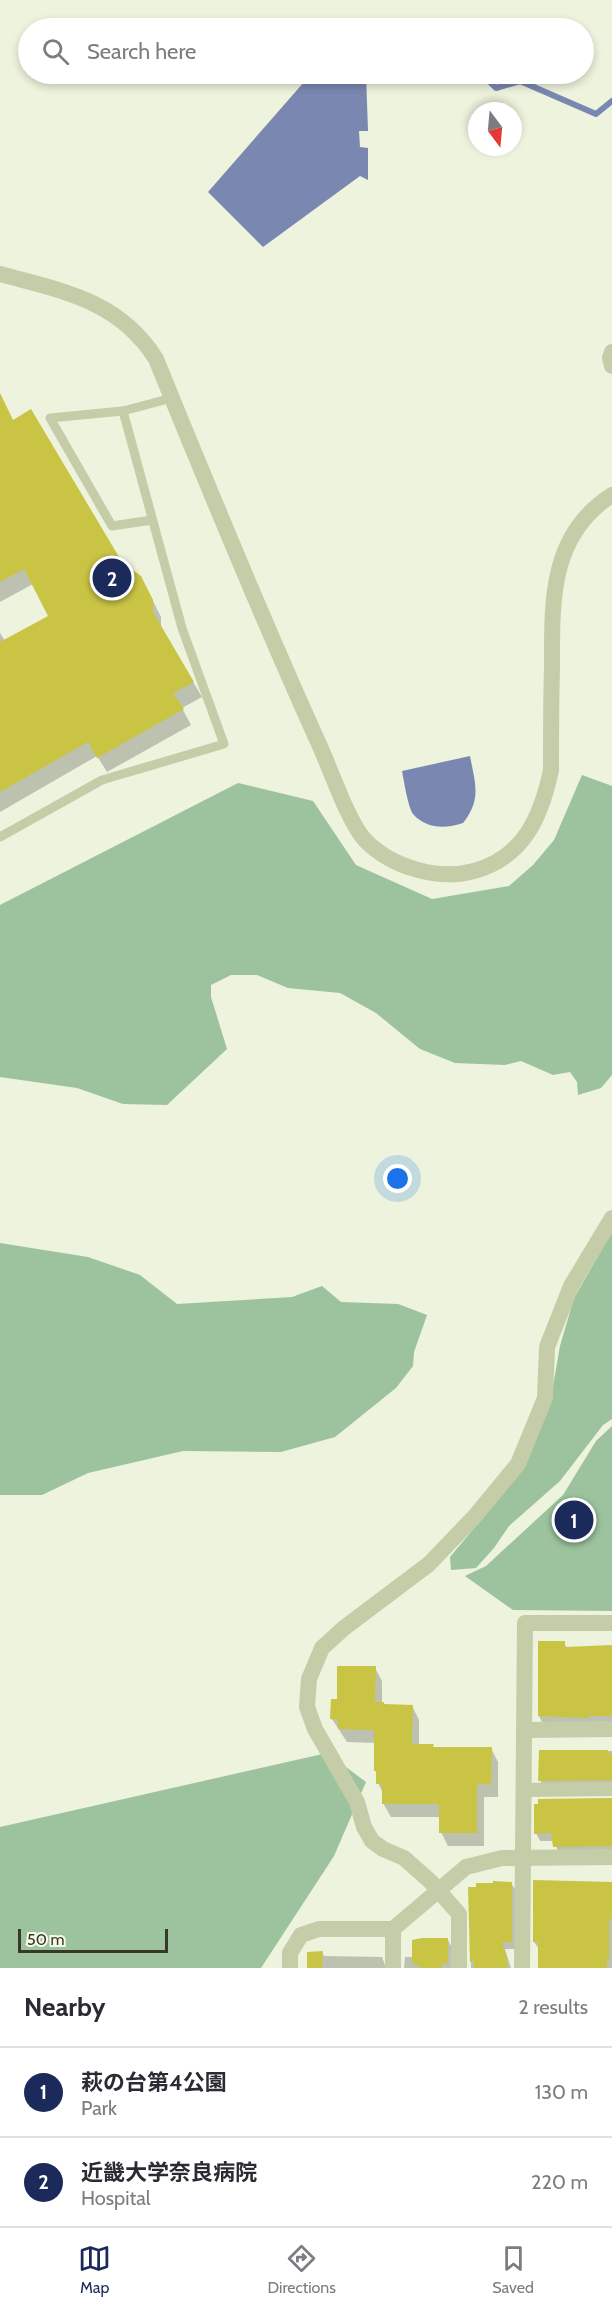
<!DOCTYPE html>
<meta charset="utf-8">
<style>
:root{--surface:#fff;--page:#f7f7f7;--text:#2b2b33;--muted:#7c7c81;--line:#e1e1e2;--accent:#1c2a5b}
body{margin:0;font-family:Cabin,"Noto Sans JP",sans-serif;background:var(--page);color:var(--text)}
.compass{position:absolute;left:468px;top:102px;width:54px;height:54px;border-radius:50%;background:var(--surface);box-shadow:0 3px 9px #0003;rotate:164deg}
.scale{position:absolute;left:18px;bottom:15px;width:150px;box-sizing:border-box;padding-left:6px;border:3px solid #383828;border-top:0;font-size:16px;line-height:21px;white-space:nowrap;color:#383828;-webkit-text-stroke:4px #f6fae9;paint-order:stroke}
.you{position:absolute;left:398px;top:1179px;width:21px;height:21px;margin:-15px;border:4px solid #fff;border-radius:50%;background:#1a73e8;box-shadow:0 0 0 9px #1a73e833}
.badge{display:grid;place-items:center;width:39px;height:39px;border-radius:50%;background:var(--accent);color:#fff;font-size:20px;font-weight:700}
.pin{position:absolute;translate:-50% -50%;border:3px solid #fff;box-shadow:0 2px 6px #0006}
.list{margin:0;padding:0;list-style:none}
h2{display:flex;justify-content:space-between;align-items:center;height:78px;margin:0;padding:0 24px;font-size:26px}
h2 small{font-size:20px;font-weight:400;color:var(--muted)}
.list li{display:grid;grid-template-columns:39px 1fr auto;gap:18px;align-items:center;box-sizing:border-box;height:90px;padding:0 24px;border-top:2px solid var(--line)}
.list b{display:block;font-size:22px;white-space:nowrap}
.list p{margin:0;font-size:20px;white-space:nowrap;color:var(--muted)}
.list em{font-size:20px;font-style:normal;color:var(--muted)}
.icon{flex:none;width:33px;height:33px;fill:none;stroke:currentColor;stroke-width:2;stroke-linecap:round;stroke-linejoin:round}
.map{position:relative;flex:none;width:612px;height:1968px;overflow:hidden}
.search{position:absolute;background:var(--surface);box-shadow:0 3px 9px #0003;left:18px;right:18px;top:18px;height:66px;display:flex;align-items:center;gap:15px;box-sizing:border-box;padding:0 21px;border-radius:33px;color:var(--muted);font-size:22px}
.sheet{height:258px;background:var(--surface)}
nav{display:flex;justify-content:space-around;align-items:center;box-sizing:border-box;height:84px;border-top:2px solid var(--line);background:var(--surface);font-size:16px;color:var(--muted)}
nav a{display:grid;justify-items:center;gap:3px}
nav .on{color:var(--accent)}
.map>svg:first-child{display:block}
</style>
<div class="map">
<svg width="612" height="1968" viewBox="0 0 612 1968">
<rect width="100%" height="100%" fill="#edf3dc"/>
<g fill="#9cc39e">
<polygon points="582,775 612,786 612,1075 601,1088 578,1095 577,1082 570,1072 553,1075 521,1061 505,1065 455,1063 420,1049 376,1013 340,993 288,988 257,975 231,975 211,985 211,997 227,1049 167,1105 123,1104 77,1088 0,1077 0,905 238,783 313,801 356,865 432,899 509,886 533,865 554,840"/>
<polygon points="612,1232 612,1419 603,1425 560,1481 509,1526 494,1548 476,1568 451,1570 450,1557 506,1490 551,1398 560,1346 574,1298"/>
<polygon points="0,1243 88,1257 140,1275 177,1304 292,1297 322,1286 341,1302 398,1304 427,1315 414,1352 413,1366 396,1388 335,1437 281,1452 183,1451 88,1473 42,1495 0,1495"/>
<polygon points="612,1426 612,1611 513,1610 465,1576 486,1566 563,1495 596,1441"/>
<polygon points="327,1753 366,1782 334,1856 261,1968 0,1968 0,1827"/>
</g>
<g fill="#7a88b1">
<polygon points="311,74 366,74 368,131 359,131 360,147 368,148 368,180 360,176 263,247 208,192"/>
<path d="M470 756C475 783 482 799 463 823 446 829 426 829 413 814 408 807 404 781 402 771Z"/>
</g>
<g fill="#0003">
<polygon points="0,415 13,421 121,563 149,593 161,617 161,628 202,697 182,708 191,725 107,772 97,756 0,812 0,633 5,641 50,617 33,584 0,602"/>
<polygon points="564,1643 567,1648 612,1646 612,1723 543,1724 539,1716"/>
<polygon points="375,1668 382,1681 382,1704 385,1706 412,1706 419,1720 419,1746 433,1746 434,1748 491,1748 498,1762 498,1797 484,1797 484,1846 448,1846 441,1832 441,1817 391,1817 383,1803 383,1793 378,1783 376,1743 347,1742 332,1719 338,1701"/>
<polygon points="612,1751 612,1788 544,1788 540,1780 540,1752"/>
<polygon points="612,1810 612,1853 559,1854 554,1841 540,1841 536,1833"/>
<polygon points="511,1883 516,1891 515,1949 505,1949 511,1968 471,1968 470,1888"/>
<polygon points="612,1884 612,1968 539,1968 539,1949 534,1942"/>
<polygon points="448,1940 452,1948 453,1968 404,1968 405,1957 413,1957"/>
<polygon points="322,1953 324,1956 382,1957 386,1968 308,1968"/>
</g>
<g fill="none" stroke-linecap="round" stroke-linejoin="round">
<polyline stroke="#7a88b1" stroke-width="6" points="482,74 496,88 520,81 596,114 612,101"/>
</g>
<g fill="#c9c444">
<polygon points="0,393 13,420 31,409 122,562 141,576 153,600 153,612 194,682 173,693 184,709 97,758 88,742 0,792 0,642 48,616 24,569 0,582"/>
<polygon points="538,1641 565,1641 565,1647 612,1645 612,1716 588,1716 588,1718 538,1716"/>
<polygon points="337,1666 376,1666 375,1702 384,1702 384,1704 413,1705 412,1744 434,1744 433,1747 492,1747 491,1784 477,1784 477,1833 439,1833 439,1804 382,1804 382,1784 376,1784 376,1771 374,1771 374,1730 338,1729 338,1720 330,1719 331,1699 337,1699"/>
<polygon points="539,1750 608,1750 607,1753 612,1753 612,1780 538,1781"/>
<polygon points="612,1798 612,1846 553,1847 551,1833 534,1834 534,1804 538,1804 538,1799"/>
<polygon points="533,1880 612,1882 612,1919 609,1919 609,1960 607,1960 607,1968 538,1968 538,1942 533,1942"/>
<polygon points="493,1881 512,1882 512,1942 502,1942 507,1959 507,1968 474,1968 474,1961 470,1962 468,1887 476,1887 476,1883 493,1883"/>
<polygon points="422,1938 448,1938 448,1963 442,1964 442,1968 423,1968 412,1963 412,1940"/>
<polygon points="323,1951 322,1968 307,1968 307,1952"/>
</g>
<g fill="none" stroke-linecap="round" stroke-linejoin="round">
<g stroke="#c5cca8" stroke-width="9">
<polyline points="123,411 50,418 112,526 152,520"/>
<polyline points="0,837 102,780 224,744 182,628 123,411 172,398"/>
</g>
<polyline stroke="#c5cca8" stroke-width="14" points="523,1790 612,1789"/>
<g stroke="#c5cca8" stroke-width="16">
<polyline points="612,352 610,358 612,366"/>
<polyline points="525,1730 612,1729"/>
<polyline points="466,1867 502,1858 612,1857"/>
<polyline points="290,1968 290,1953 301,1935 319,1929 393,1929 393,1968"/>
<polyline points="459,1968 459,1914 431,1882 404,1858 383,1849 372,1841 364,1827 357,1802 315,1729 307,1707 309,1679 322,1648 344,1628 429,1564 475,1516 518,1464 545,1398 547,1347 571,1286 612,1218"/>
<polyline points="522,1968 525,1623 612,1623"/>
</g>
<path stroke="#c5cca8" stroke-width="16" d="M0 274C62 291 119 300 156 359 208 487 261 616 318 742 330 767 348 822 365 840 391 867 438 881 474 871 524 857 541 817 551 770 551 736 551 702 552 668 552 603 549 535 612 495"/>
<polyline stroke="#c5cca8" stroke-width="16" points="393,1929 466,1867"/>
</g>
</svg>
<svg class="compass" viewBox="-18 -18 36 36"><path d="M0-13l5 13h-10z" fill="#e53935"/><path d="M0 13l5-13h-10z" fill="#7c7c81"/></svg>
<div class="scale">50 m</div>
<div class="you"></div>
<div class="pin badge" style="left:574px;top:1520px">1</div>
<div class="pin badge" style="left:112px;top:578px">2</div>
<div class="search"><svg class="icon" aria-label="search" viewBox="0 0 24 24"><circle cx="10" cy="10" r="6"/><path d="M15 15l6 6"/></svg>Search here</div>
</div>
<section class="sheet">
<h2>Nearby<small>2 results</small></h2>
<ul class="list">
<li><span class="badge">1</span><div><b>萩の台第4公園</b><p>Park</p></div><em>130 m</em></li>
<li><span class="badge">2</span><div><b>近畿大学奈良病院</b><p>Hospital</p></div><em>220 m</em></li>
</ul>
</section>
<nav>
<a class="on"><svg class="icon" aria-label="map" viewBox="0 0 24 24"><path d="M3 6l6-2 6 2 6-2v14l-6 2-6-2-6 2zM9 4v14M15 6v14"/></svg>Map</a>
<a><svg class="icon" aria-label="directions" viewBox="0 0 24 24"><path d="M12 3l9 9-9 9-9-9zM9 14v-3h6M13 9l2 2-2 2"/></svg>Directions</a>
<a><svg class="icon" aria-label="saved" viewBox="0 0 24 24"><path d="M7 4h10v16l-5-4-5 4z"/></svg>Saved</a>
</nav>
